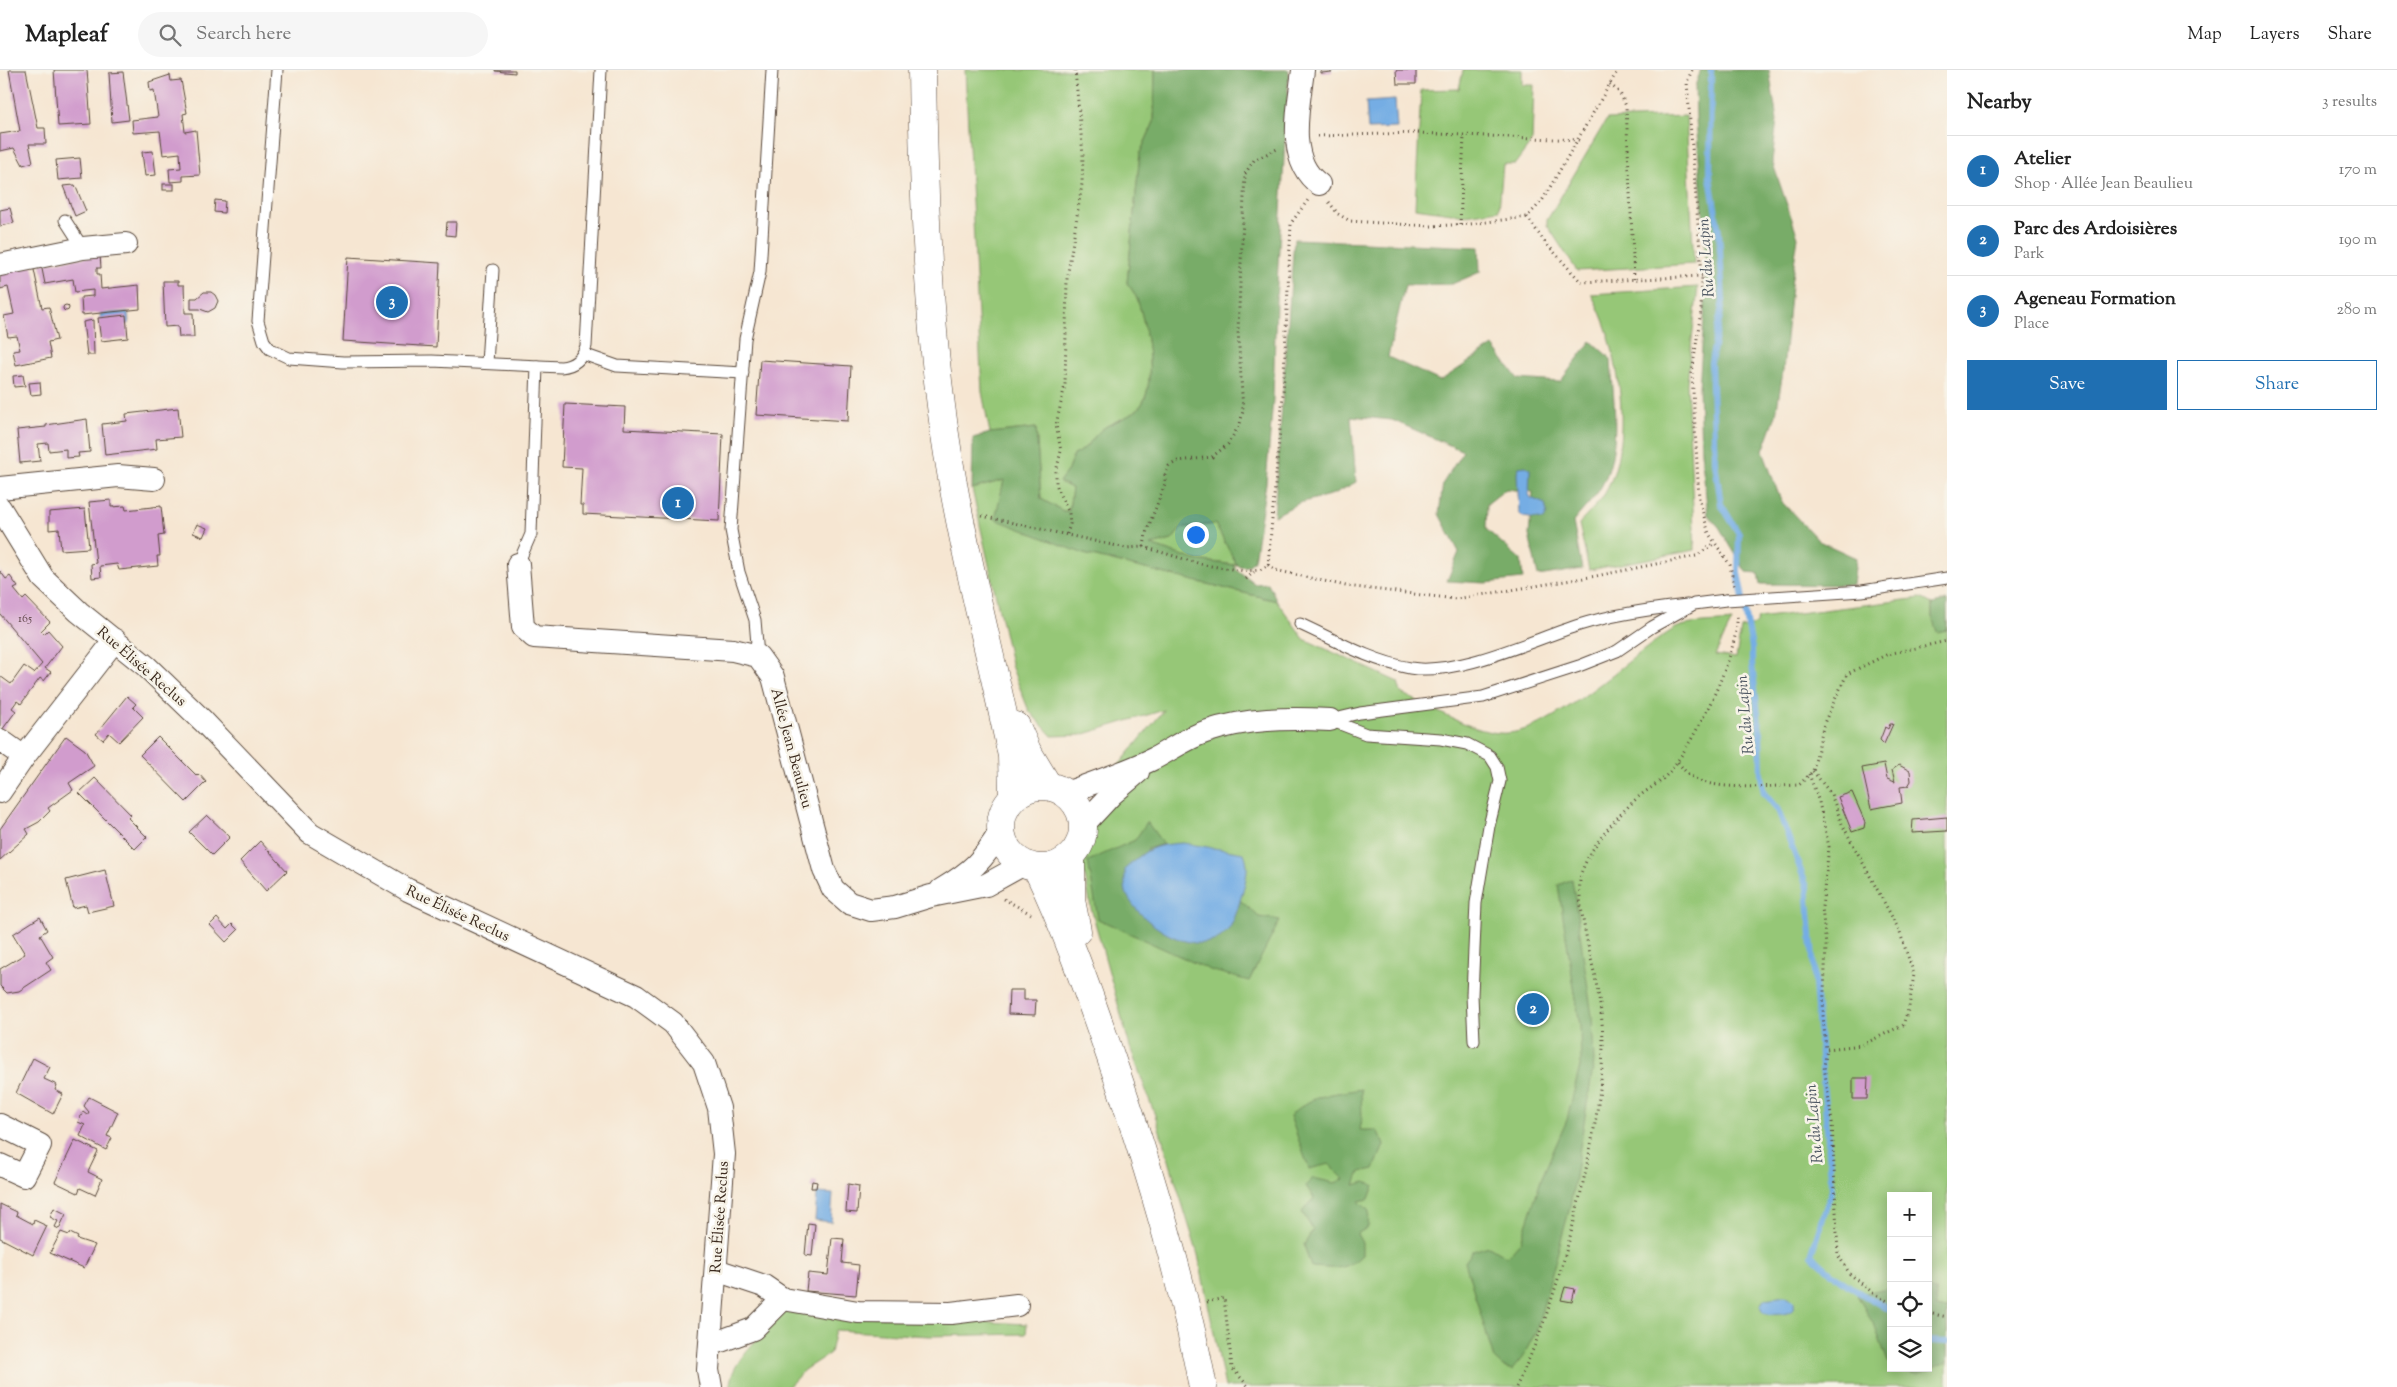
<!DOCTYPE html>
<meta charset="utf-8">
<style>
:root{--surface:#fff;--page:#f6f6f6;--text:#222;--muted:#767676;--line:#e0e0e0;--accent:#1f6fb2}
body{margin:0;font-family:"Sorts Mill Goudy",serif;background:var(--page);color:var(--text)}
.controls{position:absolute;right:15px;bottom:15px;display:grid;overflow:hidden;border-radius:0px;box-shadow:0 2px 12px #0003}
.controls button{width:45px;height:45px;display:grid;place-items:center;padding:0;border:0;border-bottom:1px solid var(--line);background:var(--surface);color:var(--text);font:25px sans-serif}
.you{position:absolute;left:1195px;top:464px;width:18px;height:18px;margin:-12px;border:4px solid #fff;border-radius:50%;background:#1a73e8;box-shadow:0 0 0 8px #1a73e833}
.badge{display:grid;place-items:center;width:32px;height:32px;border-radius:50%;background:var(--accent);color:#fff;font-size:16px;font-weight:700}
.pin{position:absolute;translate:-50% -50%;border:2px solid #fff;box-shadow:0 1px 5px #0006}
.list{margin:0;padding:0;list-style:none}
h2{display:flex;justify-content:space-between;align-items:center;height:65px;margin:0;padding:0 20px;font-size:21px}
h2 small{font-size:16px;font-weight:400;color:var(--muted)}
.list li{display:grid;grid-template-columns:32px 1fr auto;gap:15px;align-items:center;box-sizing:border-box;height:70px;padding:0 20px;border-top:1px solid var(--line)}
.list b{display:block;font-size:19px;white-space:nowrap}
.list p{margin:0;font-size:16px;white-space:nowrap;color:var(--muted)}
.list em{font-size:16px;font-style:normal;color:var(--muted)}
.actions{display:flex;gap:10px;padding:15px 20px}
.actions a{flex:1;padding:11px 0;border:1px solid var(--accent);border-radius:0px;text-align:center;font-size:18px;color:var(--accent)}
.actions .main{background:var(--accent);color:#fff}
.icon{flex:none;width:28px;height:28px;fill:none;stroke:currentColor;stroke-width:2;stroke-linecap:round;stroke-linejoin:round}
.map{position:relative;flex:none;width:1947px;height:1317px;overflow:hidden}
header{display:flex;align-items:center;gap:30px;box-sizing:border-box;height:70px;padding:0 25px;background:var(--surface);border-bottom:1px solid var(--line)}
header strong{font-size:24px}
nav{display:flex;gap:28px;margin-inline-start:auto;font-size:18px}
.search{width:350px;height:45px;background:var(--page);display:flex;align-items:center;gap:12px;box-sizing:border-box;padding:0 18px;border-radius:28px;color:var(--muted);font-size:19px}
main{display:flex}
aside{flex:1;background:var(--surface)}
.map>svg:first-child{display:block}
</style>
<header>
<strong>Mapleaf</strong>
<div class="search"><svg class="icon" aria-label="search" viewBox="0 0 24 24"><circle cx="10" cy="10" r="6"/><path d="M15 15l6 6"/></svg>Search here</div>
<nav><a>Map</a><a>Layers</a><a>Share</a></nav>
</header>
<main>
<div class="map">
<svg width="1947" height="1317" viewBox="0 0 1947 1317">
<rect width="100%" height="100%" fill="#f7f3e8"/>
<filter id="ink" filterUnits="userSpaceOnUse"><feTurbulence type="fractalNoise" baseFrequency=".02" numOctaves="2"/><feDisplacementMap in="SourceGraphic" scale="10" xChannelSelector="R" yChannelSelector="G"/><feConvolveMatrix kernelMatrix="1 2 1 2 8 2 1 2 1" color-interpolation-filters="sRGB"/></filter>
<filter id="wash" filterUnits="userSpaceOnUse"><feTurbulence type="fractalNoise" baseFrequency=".0096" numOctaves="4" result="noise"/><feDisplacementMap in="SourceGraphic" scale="20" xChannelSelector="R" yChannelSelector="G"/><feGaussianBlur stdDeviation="1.12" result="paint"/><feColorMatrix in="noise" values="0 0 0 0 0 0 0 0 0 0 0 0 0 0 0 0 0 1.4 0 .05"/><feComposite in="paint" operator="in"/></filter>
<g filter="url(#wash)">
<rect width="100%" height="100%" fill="#f6e6d2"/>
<g fill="#96c777" stroke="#68784a" fill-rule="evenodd">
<path d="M965 0H1155L1154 52 1140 83 1127 213C1131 218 1135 223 1137 229 1146 253 1157 311 1142 334 1133 348 1113 350 1101 360 1091 369 1087 380 1073 385L1068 400 1059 412 1072 418 1069 441H1063L1041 429 1036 358 990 363 982 322Z"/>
<polygon points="1463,0 1522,0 1522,15 1534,15 1532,71 1515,94 1503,94 1499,140 1466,145 1415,138 1421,20 1459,19"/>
<polygon points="1686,46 1694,194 1577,201 1547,155 1547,150 1607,49"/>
<path d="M1698 217 1687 313 1695 480 1589 500 1579 454C1587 445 1595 437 1602 428 1636 378 1620 274 1591 224Z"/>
<path d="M1004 410 1084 484 1277 531 1304 569 1398 612 1401 623C1428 636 1470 661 1499 663 1551 668 1629 584 1676 558 1687 552 1718 553 1732 551L1715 585 1736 588 1741 558 1755 555 1758 548 1921 528 1932 534V547L1947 552V1317H1225L1198 1185 1156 1048 1130 977 1091 838 1079 773 1089 741 1101 717 1164 640 1081 665 1052 666 1029 641 1012 598 972 419ZM1891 1126H1928V1298H1891Z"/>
<polygon points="1215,454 1237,495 1195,490 1150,475 1172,470 1181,458"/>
<path d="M790 1238 849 1245 1027 1254 1026 1264 929 1266 835 1260 830 1283 804 1300 788 1317H730C729 1290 771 1256 790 1238Z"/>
</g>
<g fill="#78ac68" stroke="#5a6b43">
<path d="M1155 0H1289L1276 232 1273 329 1266 413 1254 490C1249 497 1245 498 1237 495L1215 454 1181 458 1172 470 1151 475 1195 490 1234 495 1236 499 1255 514 1268 513 1277 531 1084 484 995 449 1004 410 972 419 973 368 990 363 1036 358 1041 429 1063 441H1069L1072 418 1059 412 1068 400 1073 385C1087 380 1091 369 1101 360 1113 350 1133 348 1142 334 1157 311 1146 253 1137 229 1135 224 1131 218 1127 213L1140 83 1154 52Z"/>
<polygon points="1701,0 1769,0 1777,50 1772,91 1798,167 1791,215 1783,301 1776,345 1763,381 1781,431 1819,471 1856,488 1853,515 1760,514 1758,503 1746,502 1719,457 1708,445 1701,382 1699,317 1706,222 1704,155 1696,49 1695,16"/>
<path d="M1294 169 1479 177 1480 202 1452 214 1405 215 1388 287 1440 311 1493 276 1518 309 1560 312 1591 271 1611 289C1613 333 1624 386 1596 425 1589 434 1580 443 1573 452L1582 499 1538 506 1529 465 1533 422 1506 419 1487 434 1486 459 1521 490 1523 509 1486 513 1447 511 1459 482 1439 444 1443 413 1463 381 1392 350 1351 346 1356 412 1334 424 1299 433 1274 446Z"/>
<polygon points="1947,531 1947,560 1937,562 1932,547 1932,534"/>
<polygon points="1147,752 1163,774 1147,779 1228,859 1240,830 1259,847 1280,850 1249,911 1210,900 1098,849 1088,791 1135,770"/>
<polygon points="1572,809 1592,946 1594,992 1570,1137 1536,1262 1522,1288 1512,1300 1503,1297 1494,1289 1465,1192 1473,1181 1489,1176 1507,1187 1521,1171 1542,1107 1567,1050 1581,992 1580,956 1558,815"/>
<path d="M1361 1019 1362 1049 1360 1060H1377L1384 1075 1374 1099 1360 1102 1355 1115 1365 1112 1374 1115 1369 1129 1359 1131 1369 1141 1368 1157 1357 1164 1362 1173V1185C1345 1202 1333 1198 1311 1197L1304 1175 1313 1160 1302 1142 1314 1128 1306 1116 1313 1108 1335 1113 1344 1109 1329 1094 1309 1099 1290 1046C1314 1023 1330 1025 1361 1019Z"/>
<polygon points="1891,1217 1891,1294 1888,1292 1875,1257 1857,1225"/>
<path d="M1928 1218 1935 1222 1937 1237 1947 1239V1292C1927 1299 1922 1311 1900 1298H1928Z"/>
</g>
<g fill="#74ade4" stroke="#586c81">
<polygon points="1395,30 1397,58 1368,59 1366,32"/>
<polygon points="128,242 129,254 101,256 100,244"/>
<polygon points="1526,396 1530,399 1529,424 1531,428 1545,434 1547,443 1544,450 1523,447 1519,443 1517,403 1519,397"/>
<path d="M1183 773 1244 783C1250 798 1246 809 1242 824 1239 834 1235 851 1228 860 1201 894 1141 855 1127 825 1124 818 1125 807 1125 799 1147 779 1152 775 1183 773Z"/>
<polygon points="817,1123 833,1124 831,1152 815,1150"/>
<path d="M1786 1226 1794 1231C1794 1233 1795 1236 1793 1239 1790 1246 1768 1245 1763 1243L1760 1237 1764 1229Z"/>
</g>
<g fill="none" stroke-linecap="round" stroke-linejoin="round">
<g stroke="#74ade4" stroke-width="6">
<path d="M1711 0 1710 107 1719 163 1723 231 1711 292 1715 392 1721 434 1739 464 1738 502 1752 578V594L1760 661 1761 706 1764 723 1778 740 1807 817 1832 1119 1811 1185C1834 1207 1861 1226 1891 1239"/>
<polyline points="1928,1271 1947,1272"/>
</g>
</g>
<g id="blocks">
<g fill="#d19ccd">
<polygon points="9,0 26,0 38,58 45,58 46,74 29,74 33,92 23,95 14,78 0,81 0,64 20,61"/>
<polygon points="54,0 87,0 91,54 58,56"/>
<polygon points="495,0 515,0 515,3 495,1"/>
<polygon points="1321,0 1332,0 1332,2 1321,3"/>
<polygon points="1396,0 1416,0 1416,14 1397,14"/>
<polygon points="123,2 129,50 112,52 109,3"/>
<polygon points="170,5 171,11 181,10 187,43 183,44 185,62 196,60 200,105 183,106 183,111 170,112 169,99 181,98 180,83 163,85 160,61 133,63 132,50 158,47 154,20 150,21 149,12"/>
<polygon points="153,81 156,105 145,106 142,82"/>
<polygon points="80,88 82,108 58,110 56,90"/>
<rect x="163" y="114" width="11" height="6"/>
<polygon points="75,115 86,141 75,146 63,116"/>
<polygon points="215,130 225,131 224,143 214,142"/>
<polygon points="10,138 14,153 0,156 0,140"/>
<polygon points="447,152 456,152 455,166 446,165"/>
<polygon points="100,185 101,198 97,198 97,204 100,204 101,219 139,215 140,239 82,245 81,227 93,226 93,220 75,222 73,209 45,214 41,194"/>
<polygon points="348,187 440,193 436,277 343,271"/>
<polygon points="33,195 42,238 49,237 57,270 48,272 51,288 16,295 13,281 20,280 17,266 8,267 4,246 14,244 8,217 0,219 0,202"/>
<polygon points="163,211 178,211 178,215 184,215 185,243 193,243 194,267 179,267 178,256 165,257"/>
<polygon points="204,222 211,222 215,225 218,231 215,238 208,242 200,239 191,239 191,228 197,228"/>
<circle cx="66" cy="238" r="3"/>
<polygon points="126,245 128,268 101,271 98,248"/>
<polygon points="93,250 94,285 87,285 83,252"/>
<polygon points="760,290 851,296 848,351 756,345"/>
<polygon points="23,305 25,316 14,317 13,306"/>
<polygon points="40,312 41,324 31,325 29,313"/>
<polygon points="565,334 625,337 624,359 723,364 719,451 583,444 583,435 580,435 582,398 562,397"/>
<polygon points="178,338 181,367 156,369 157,379 105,385 102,354 127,351 126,344"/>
<polygon points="87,349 90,382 78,383 79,387 66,388 66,379 49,381 48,373 38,374 40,391 20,393 17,360 46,357 46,355"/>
<polygon points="111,430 111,437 125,436 126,440 161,436 164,465 158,466 160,486 157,486 158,496 119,500 117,494 100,496 101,507 92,508 91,494 96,493 89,432"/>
<polygon points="85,439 89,478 61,480 59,459 49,460 49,442"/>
<polygon points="197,454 207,458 203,467 193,463"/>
<polygon points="0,501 6,509 10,506 18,517 14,519 23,530 26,527 50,552 41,561 44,564 48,560 62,576 45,598 51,602 44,611 40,608 21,634 17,631 12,638 16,641 2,660 0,658 0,606 11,614 24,596 34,603 42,594 0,544"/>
<polygon points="127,626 136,634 133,637 143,647 119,672 109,663 103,670 96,664"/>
<polygon points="1890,654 1893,654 1884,674 1880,670 1885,657 1888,659"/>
<polygon points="66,666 85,680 94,696 69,713 73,720 48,738 50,741 39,752 26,759 29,764 0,790 0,759"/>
<polygon points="158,667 197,706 199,704 206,712 186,732 140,685"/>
<polygon points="1884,694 1887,709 1895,712 1892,700 1899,695 1910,701 1911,711 1908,716 1900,717 1902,733 1871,739 1862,698"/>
<polygon points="95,708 131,745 128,748 147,767 135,779 79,723"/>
<polygon points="1852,722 1865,752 1864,758 1852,762 1838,727"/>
<polygon points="207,745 230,767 212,785 189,762"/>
<polygon points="1947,747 1947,761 1912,763 1913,750"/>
<polygon points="260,771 287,801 266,821 240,791"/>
<polygon points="105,800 114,836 88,842 86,835 73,838 66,810"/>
<polygon points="40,847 47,860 40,865 53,887 46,892 51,900 19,921 7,923 0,916 0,899 25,884 13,864"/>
<polygon points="217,848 227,859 232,854 238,860 226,872 210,855"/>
<polygon points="1009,920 1024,920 1024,930 1036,930 1035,945 1008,944"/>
<polygon points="33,988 50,997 44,1009 57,1015 55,1020 63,1024 53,1044 16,1023"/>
<polygon points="1853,1008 1868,1008 1867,1029 1853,1029"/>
<polygon points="89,1027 118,1042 107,1066 112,1068 106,1080 80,1066 85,1055 78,1052 83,1042 87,1045 89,1042 84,1036"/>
<polygon points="75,1070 98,1081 88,1102 102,1109 95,1125 80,1118 78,1123 55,1112"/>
<polygon points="812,1111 817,1112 816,1118 811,1118"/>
<polygon points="848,1114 859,1116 857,1143 846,1142"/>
<polygon points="0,1134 17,1142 16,1145 33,1154 34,1150 47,1156 33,1185 0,1168"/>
<polygon points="54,1138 66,1144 59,1159 55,1157 58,1151 50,1147"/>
<polygon points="808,1153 815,1154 812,1186 805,1185"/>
<polygon points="61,1162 69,1165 70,1163 78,1167 77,1169 95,1175 84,1198 50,1183"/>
<polygon points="832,1168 844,1169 842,1193 859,1195 856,1225 806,1221 808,1203 828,1205"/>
<polygon points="1565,1217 1575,1219 1572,1232 1561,1230"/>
</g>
</g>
</g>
<g filter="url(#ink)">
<use href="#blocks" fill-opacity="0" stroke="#574639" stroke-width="1"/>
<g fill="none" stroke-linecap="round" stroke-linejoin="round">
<g stroke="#574639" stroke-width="13">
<g id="service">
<path d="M277 0 258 251 264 271 270 279 289 288 343 292 432 291 561 297C574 296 582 289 586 276L601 0"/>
<polyline points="65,150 83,178"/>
<polyline points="583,284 617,296 743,303"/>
<polyline points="487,293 493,200"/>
<polyline points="518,494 531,464 537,296"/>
<polyline points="1757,528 1862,521 1947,508"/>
<path d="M1300 554C1335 570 1371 591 1410 598 1458 606 1532 570 1579 555 1614 544 1651 539 1687 535"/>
<polyline points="758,586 755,550 739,502 731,460 745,269 760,202 772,0"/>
<polyline points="1330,650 1366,664 1441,669 1467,674 1490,686 1497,697 1500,711 1489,756 1476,833 1472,925 1474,971"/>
<polyline points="1330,650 1360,643 1483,627 1579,596 1617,581 1652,557 1694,534 1726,530"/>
</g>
</g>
<g stroke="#574639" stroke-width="24">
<g id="minor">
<path d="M1303 0C1299 36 1285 90 1319 114"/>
<polyline points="0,195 83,178 126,174"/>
<polyline points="0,418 118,406 154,409"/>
<polyline points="0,438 43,508 79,542 146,596 203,651 310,763 408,820 636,926 673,953 704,993 719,1038 724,1084 708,1300 711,1317"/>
<polyline points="518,494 523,557 534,567 733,580 758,586 773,607 824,800 833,819 849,833 871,840 895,837 931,826 986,815 1024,794"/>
<polyline points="0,670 24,687"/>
<polyline points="0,722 24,687 115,570"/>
<path d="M1066 723C1095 712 1127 702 1155 688 1172 679 1187 668 1205 662 1246 648 1288 648 1330 650"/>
<polyline points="1084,754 1112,724 1138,702"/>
<path d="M941 820C972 801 983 791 1001 760"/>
<polyline points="0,1055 40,1075 24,1106 0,1095"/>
<polyline points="716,1200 764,1216 783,1229 858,1242 951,1243 1017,1235"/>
<polyline points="710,1275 753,1259 783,1229"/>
</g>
</g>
<g stroke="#574639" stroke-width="29">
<g id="secondary">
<path d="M922 0C924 136 928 273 952 408 968 501 993 593 1012 686L1013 727"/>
<polyline points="1016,656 1027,681 1048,716"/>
<circle cx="1042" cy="757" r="41"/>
<polyline points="1071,787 1071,830 1077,861"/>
<path d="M1037 798C1066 858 1088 922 1110 985 1148 1094 1181 1204 1203 1317"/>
</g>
</g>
<g stroke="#574639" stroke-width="3" stroke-dasharray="1 4" stroke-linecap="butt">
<polyline points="1692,0 1687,12 1702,206 1701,241 1692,303 1699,429 1709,464 1730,495 1734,516"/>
<polyline points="1610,14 1620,23 1626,36 1634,209"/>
<polyline points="1318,66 1416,63 1579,70"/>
<polyline points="1329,132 1338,144 1350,151 1430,156 1470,154 1527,147 1542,131 1618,0"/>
<polyline points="1527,147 1544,171 1581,212 1702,206"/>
<polyline points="1460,155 1464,66"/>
<polyline points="982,446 1126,478 1144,477 1204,495 1245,501 1260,500 1268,495"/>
<polyline points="1067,464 1070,454 1069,443 1059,423 1056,413 1056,402 1061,381 1056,355 1065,315 1067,209 1082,114 1083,85 1075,0"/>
<polyline points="1144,477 1146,463 1165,414 1165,405 1169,396 1178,391 1212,387 1228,374 1240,354 1243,341 1238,260 1245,104 1254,90 1277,79"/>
<polyline points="1268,495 1283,325 1291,153 1308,130"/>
<polyline points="1268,495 1275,500 1346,516 1456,529 1596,506 1696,486 1715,473"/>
<polyline points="1246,509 1254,502"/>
<path d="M1678 692C1683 699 1687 704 1694 708 1715 721 1774 716 1799 715L1813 701 1824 653 1847 604 1888 584 1947 571"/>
<polyline points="1813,701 1831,724 1842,754 1899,860 1914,904 1909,937 1903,955 1862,975 1827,979 1824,996 1832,1052 1838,1185 1850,1204 1873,1223 1891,1233"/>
<polyline points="1809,704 1819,732 1829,777 1822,837 1826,876 1823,945 1826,980"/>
<polyline points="1004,829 1031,844"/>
<polyline points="1207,1232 1224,1228 1232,1298 1249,1317"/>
<polyline points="1928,1243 1947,1247"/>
<path d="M1516 1317C1546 1256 1565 1191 1580 1126 1591 1077 1602 1027 1603 976 1603 957 1601 937 1597 918 1593 891 1573 825 1582 801 1591 776 1615 749 1634 731 1643 722 1655 716 1664 708 1691 680 1740 583 1737 545"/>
</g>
<use href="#service" stroke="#fff" stroke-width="11"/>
<use href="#minor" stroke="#fff" stroke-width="22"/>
<use href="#secondary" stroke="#fff" stroke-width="28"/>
<g stroke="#574639" stroke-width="13" stroke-linecap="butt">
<polyline id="service-bridge" points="1726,530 1757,528"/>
</g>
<use href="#service-bridge" stroke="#fff" stroke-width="11"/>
</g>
</g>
<g text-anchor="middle" stroke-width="5" stroke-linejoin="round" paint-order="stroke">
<g font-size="12" fill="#60464a">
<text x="25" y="552">165</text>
</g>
<g font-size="15" fill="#3b2a1e" stroke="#f7f3e8">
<text transform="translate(142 596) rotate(41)" y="5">Rue Élisée Reclus</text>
<text transform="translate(792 678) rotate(75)" y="5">Allée Jean Beaulieu</text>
<text transform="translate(458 843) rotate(25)" y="5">Rue Élisée Reclus</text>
<text transform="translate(719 1147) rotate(-86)" y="5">Rue Élisée Reclus</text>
</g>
<g font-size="16" font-style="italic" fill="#4f5863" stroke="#f7f3e8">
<text transform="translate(1705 188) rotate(-94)" y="6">Ru du Lapin</text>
<text transform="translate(1744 645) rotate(-95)" y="6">Ru du Lapin</text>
<text transform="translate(1813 1054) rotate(-95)" y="6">Ru du Lapin</text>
</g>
</g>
</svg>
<div class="controls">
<button>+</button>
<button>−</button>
<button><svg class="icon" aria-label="locate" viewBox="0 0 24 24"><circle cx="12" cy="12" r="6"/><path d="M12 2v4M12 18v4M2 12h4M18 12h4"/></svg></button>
<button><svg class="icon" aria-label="layers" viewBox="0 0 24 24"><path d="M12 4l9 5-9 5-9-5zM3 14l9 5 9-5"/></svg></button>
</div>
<div class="you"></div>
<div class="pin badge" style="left:678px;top:433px">1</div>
<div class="pin badge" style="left:1533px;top:939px">2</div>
<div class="pin badge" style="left:392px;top:232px">3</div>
</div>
<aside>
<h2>Nearby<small>3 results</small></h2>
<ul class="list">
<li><span class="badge">1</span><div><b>Atelier</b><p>Shop · Allée Jean Beaulieu</p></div><em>170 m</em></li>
<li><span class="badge">2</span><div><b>Parc des Ardoisières</b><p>Park</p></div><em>190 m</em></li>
<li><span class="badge">3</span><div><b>Ageneau Formation</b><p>Place</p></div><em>280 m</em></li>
</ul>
<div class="actions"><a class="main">Save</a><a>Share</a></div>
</aside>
</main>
